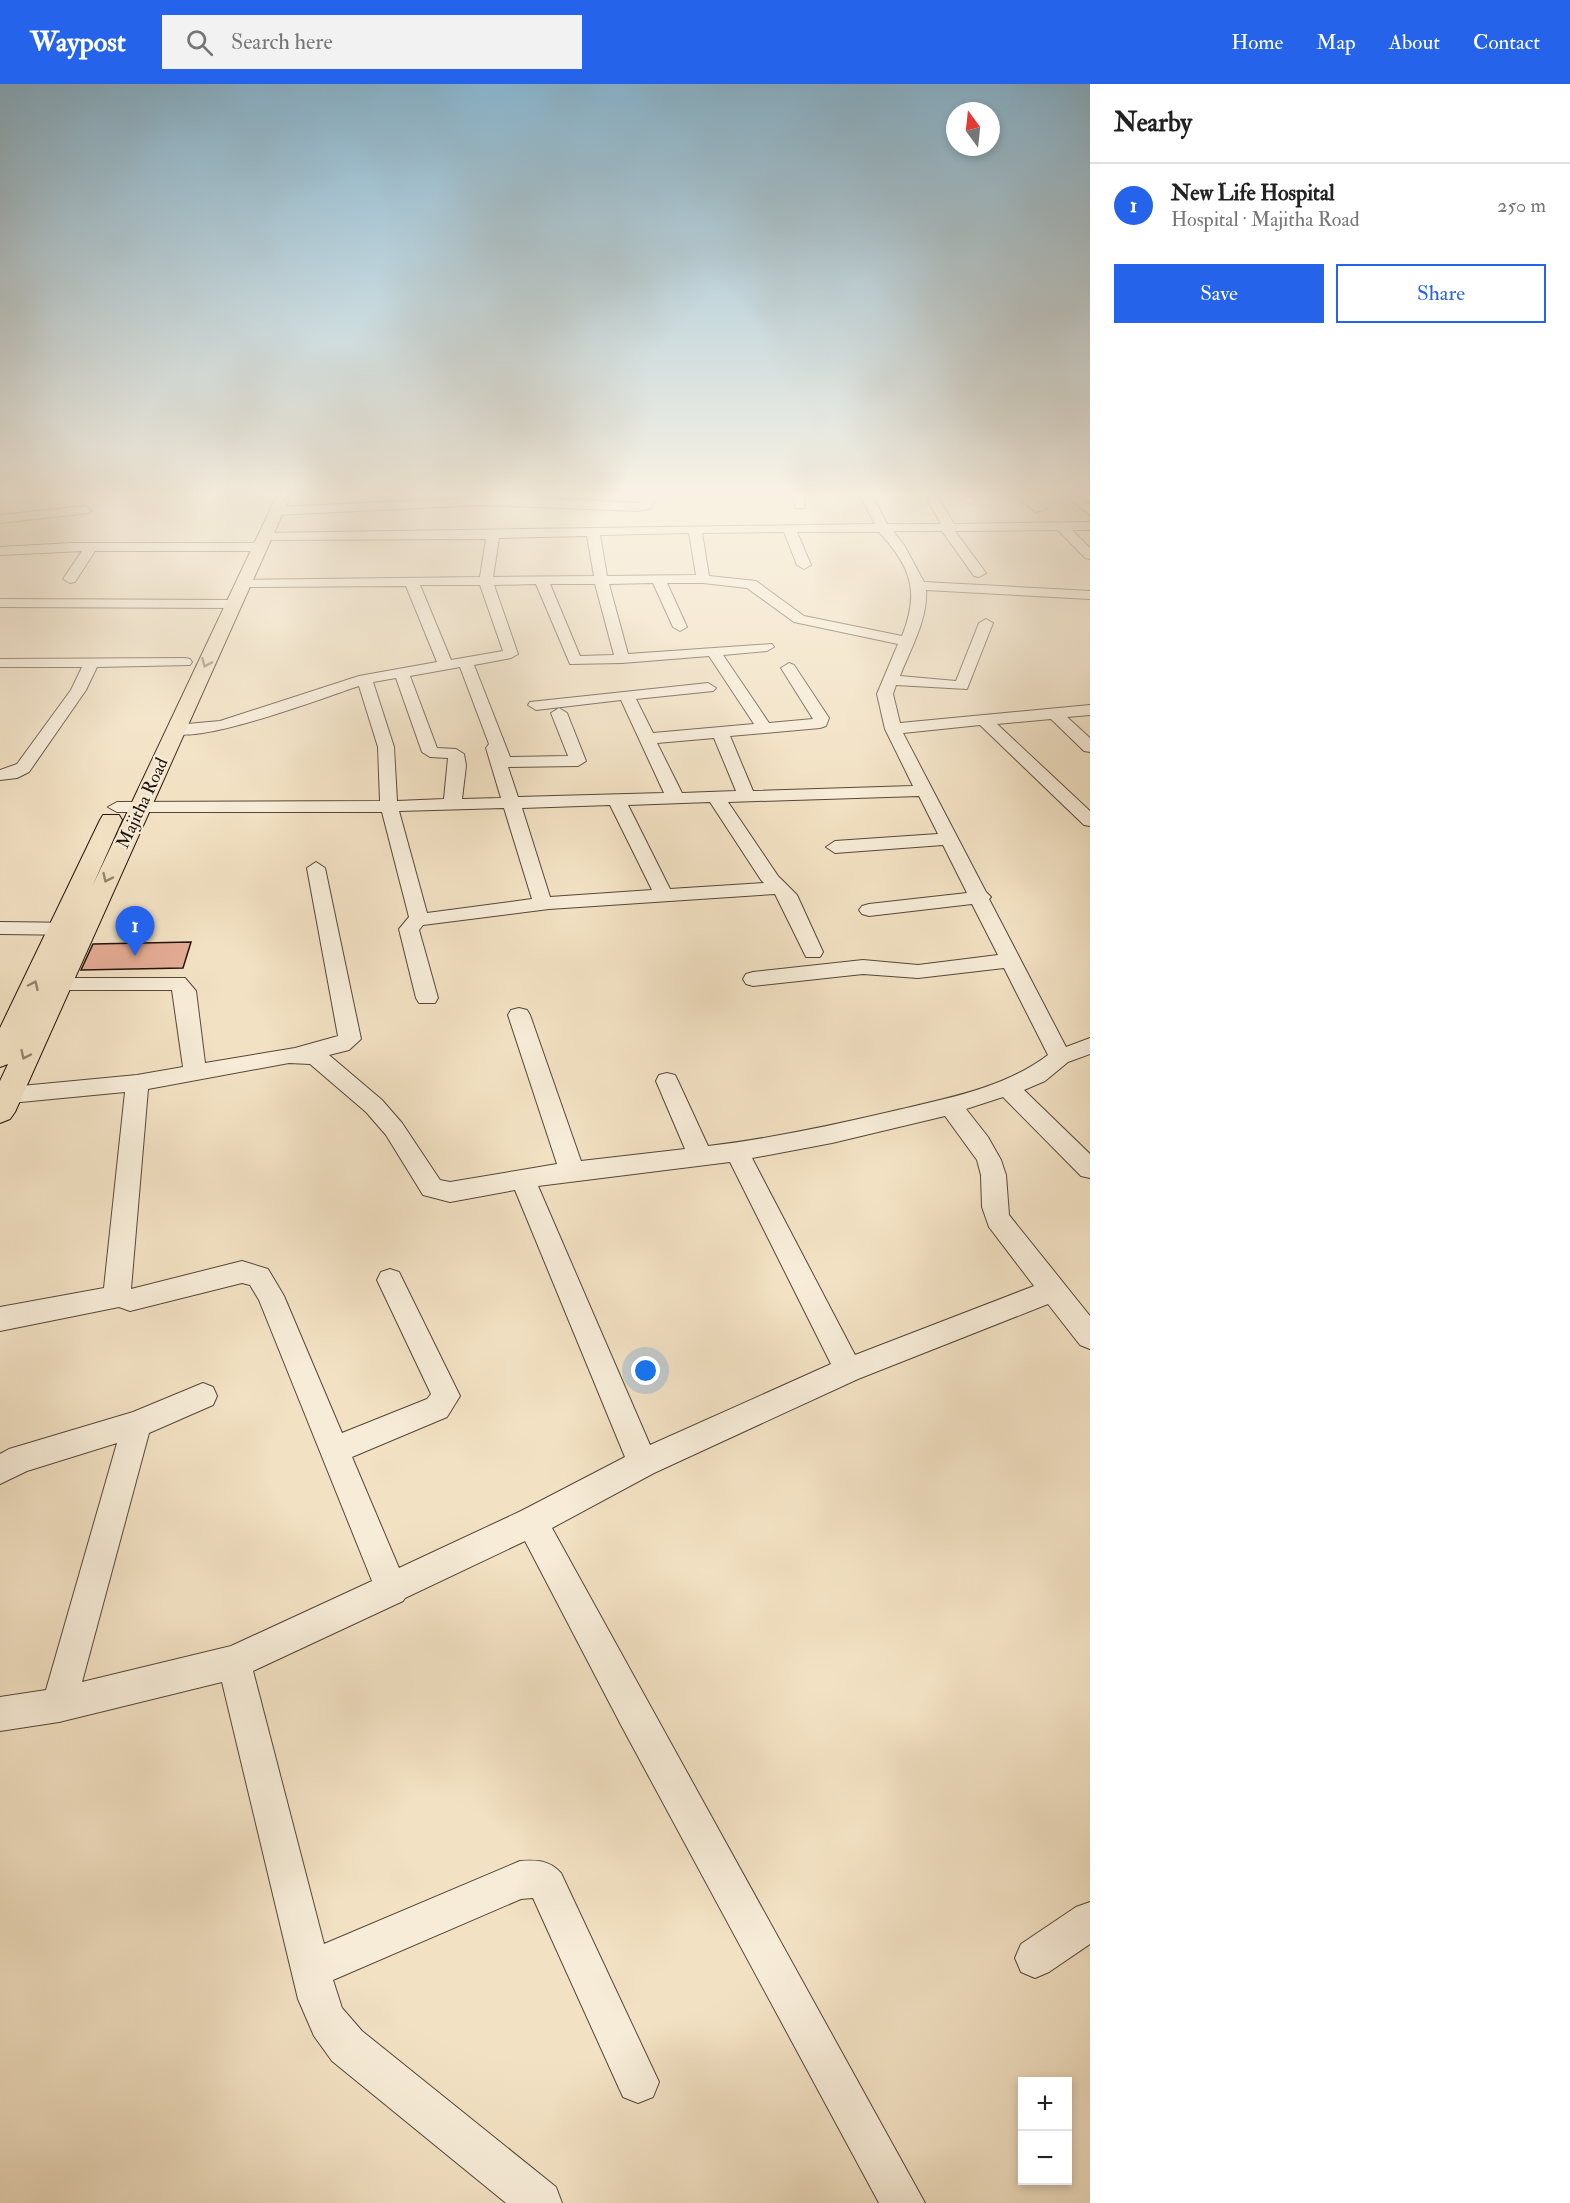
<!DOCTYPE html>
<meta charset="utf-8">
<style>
:root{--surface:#fff;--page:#f2f2f2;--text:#222;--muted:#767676;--line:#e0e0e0;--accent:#2563eb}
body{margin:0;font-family:"IM FELL Double Pica",serif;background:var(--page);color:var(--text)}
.controls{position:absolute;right:18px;bottom:18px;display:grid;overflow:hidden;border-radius:0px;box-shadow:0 3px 9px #0003}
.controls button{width:54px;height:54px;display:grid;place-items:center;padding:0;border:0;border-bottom:2px solid var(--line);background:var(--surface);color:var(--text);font:30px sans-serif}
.compass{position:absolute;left:946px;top:18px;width:54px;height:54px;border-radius:50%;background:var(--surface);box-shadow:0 3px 9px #0003;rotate:345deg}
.you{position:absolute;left:646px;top:1287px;width:21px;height:21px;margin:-15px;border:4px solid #fff;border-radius:50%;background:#1a73e8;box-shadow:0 0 0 9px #1a73e833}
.badge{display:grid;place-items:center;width:39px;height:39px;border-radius:50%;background:var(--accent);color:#fff;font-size:20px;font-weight:700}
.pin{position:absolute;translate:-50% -50px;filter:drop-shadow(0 2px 3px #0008)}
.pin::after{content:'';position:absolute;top:32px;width:21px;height:18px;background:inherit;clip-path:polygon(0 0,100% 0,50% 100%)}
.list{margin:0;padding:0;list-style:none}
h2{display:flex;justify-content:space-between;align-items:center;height:78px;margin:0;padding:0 24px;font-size:26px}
h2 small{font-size:20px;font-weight:400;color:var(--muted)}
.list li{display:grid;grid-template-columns:39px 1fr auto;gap:18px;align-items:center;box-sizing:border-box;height:84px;padding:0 24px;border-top:2px solid var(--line)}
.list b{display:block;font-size:22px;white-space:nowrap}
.list p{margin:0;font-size:20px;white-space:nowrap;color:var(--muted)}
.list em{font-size:20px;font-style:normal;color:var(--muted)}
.actions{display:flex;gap:12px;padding:18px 24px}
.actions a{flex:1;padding:14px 0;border:2px solid var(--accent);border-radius:0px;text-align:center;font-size:21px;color:var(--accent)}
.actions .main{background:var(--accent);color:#fff}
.icon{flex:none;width:33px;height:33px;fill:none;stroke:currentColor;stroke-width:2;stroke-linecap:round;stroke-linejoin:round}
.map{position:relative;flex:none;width:1090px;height:2119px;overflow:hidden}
header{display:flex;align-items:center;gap:36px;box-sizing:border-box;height:84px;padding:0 30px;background:var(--accent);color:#fff}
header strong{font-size:28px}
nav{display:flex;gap:33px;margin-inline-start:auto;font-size:21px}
.search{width:420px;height:54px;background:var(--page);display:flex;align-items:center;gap:15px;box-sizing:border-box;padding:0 21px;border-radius:0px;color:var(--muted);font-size:22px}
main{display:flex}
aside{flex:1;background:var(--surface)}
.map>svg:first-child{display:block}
</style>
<header>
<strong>Waypost</strong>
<div class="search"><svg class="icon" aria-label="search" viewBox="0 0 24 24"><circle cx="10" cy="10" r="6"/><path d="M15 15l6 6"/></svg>Search here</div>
<nav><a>Home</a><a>Map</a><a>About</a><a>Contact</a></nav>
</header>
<main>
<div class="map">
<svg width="1090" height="2119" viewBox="0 0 1090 2119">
<rect width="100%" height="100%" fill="#f2e1c3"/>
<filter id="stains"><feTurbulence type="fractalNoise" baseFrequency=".00333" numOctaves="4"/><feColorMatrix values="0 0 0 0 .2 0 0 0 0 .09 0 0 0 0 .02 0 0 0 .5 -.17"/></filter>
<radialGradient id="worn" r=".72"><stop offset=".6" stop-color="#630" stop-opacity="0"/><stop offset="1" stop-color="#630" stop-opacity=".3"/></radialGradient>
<polygon fill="#e5ac95" stroke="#21140b" stroke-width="1.5" points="191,858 183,884 81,886 93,860"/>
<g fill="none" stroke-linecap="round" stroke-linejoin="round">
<g stroke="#554739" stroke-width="2">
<g id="minor">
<polygon points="476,411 639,419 645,411 657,411 651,424 639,427 481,421 276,431 270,427 276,423 476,414"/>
<polygon points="793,411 805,411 804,424 796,424"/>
<path d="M860 411H872L887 440H941L927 415 933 411 937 412 954 440 1090 438V446H1072L1090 464V475L1085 474 1058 446 955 447 986 489 979 493 974 492 942 447H893L904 461 924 498 1090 507V515L926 506C928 535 910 566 900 592L956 597 979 539 986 535 993 539 967 605 896 601 893 610 900 639 1090 621V631L1067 633 1090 654V668L1084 667 1051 635 997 640 1090 727V742L1084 741 980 641 903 649 986 808 991 813 989 815 1066 963 1090 954V970L1068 978 1045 997 1024 1006 1090 1070V1094L1081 1092 1003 1013 966 1025 988 1053 1001 1076 1006 1091 1009 1131 1090 1232V1265L1080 1261 1048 1220 858 1295 654 1389 552 1444 925 2119H879L621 1641 525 1457 405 1514 403 1517 253 1587 324 1860 520 1777C537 1776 549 1776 561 1789L659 1998 653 2013 638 2019 623 2013 533 1814 521 1815 333 1896 342 1924 362 1947 556 2103 562 2119H506L332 1977 314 1952 298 1915 222 1598 59 1638 0 1647V1613L46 1606 117 1359 27 1387 0 1400V1370L9 1365 133 1328 203 1299 213 1303 217 1312 213 1321 149 1349 82 1598 231 1562 372 1497 259 1216 250 1201 242 1199 130 1227 119 1223 0 1247V1223L104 1204 125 1008 0 1020V1004L137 991 183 983 172 906H50L46 901 50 896 57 894H185L196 907 205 979 295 964 338 952 307 784 316 778 325 784 361 955 349 966 329 971 382 1016 402 1039 440 1096 450 1098 557 1080 508 931 511 926 519 924 527 926 530 931 581 1077 685 1065 656 997 659 991 667 989 675 991 678 997 708 1062C769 1055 829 1042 889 1028 943 1015 1003 1005 1048 971L1004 884 918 894 863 890 753 902 746 900 743 895 746 890 753 888 863 876 918 881 998 871 972 820 869 832 862 830 859 826 862 822 869 820 967 809 943 761 835 769 826 763 835 757 938 750 919 712 728 718 778 792 797 811 823 868 820 873H806L775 810 549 825 423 841 419 846 438 914 435 919H419L416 914 399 845 409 833 382 728H117L108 723 117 718 380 717 378 663 359 602C331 611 185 667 168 646L176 641 220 637 359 592 437 578 406 502 242 503 237 502V496L480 493 486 455 264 456 258 452 260 449 875 440ZM784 448 797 481 804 485 811 481 797 448H879C911 483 920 507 902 552L804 532 756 497 709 492 702 449ZM689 449 696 491 607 492 600 451ZM587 452 594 492 493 493 499 454ZM653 499 673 543 680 547 687 543 667 499H703L747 504 794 538 898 560 877 610 885 645 913 702 753 707 730 652 820 644 826 642 829 634 794 581 789 579 781 584 813 635 769 639 723 571 767 567 774 563 772 560 628 570 609 500ZM536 500 570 580 622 579 709 572 754 640 653 649 636 615 713 607 716 604 708 599 530 618 528 621 536 626 621 616 664 709 518 713 508 683 578 682 586 677 567 629 559 624 551 629 568 672 510 673 474 581 511 574 518 570 494 501ZM550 500H595L614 571 580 572ZM420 501H480L503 567 451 576ZM460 583 489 660 486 664 501 714 462 715 466 682 464 670 456 665 437 664 410 592ZM396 594 422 668 430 673 448 674 444 715 397 717 394 663 373 598ZM714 654 736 707 682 709 657 659ZM710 718 761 796 764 799 670 805 628 721ZM610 721 652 806 550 813 522 724ZM504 724 532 815 427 829 399 727ZM289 979 310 980 366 1028 386 1051 423 1111 450 1118 515 1106 625 1373 521 1427 399 1484 352 1373 447 1333 460 1312 399 1188 390 1185 381 1188 377 1196 431 1310 427 1315 342 1349 284 1212 268 1185 242 1177 131 1205 148 1005ZM945 1032 977 1076 981 1091 982 1123 989 1143 1034 1202 855 1271 752 1074 832 1059ZM730 1078 831 1280 650 1361 538 1102Z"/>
<polygon points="955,411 970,411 976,416 970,420"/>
<polygon points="1015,411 1029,411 1046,425 1036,428"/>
<polygon points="1064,411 1077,411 1090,421 1090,431"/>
<polygon points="85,422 91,426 89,429 0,439 0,431"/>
<polygon points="72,459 259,459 265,463 259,467 95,467 75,498 70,499 63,495 82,467 0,471 0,463"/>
<polygon points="0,515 233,516 240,520 233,524 0,523"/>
<polygon points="185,574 190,575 192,578 190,581 97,583 86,606 29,688 17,694 0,696 0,686 17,680 71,606 82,583 0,583 0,575"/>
<polygon points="0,838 82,839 89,841 92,845 89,849 82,851 0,850"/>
<polygon points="1090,1818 1090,1860 1049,1888 1035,1894 1021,1888 1015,1874 1021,1860 1076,1823"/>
</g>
</g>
<g stroke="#21140b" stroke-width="2">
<polygon id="major" points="277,411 291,411 15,1028 10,1035 0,1039 0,997 8,980 0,983 0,944 100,736 103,731 119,731 122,736 92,803"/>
</g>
<use href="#minor" fill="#f7ecd8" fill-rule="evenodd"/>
<use href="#major" fill="#f2e1c3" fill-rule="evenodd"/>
</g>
<defs><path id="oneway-chevron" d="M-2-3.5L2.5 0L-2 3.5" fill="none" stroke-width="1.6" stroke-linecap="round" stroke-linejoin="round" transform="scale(1.5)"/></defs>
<g stroke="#948570">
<use href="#oneway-chevron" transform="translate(206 579) rotate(114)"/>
<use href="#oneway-chevron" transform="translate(107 794) rotate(115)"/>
<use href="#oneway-chevron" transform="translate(34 901) rotate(-65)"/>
<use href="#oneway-chevron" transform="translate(25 971) rotate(115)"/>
</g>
<linearGradient id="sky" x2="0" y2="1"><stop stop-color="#89b8d3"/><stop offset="0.58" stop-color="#f9f2e4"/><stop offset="1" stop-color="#f9f2e4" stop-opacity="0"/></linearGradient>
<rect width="1090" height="708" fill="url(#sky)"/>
<g text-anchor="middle" stroke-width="4.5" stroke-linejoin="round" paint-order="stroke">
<g font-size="18" fill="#21140b" stroke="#f7ecd8">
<text transform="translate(142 719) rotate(-65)" y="6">Majitha Road</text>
</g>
</g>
<rect width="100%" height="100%" filter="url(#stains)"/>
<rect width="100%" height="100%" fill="url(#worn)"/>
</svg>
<div class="controls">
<button>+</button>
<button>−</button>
</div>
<svg class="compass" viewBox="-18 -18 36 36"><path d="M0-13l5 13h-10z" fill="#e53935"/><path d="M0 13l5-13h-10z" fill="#767676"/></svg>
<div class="you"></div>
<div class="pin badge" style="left:135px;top:872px">1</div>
</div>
<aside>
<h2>Nearby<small></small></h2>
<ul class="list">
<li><span class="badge">1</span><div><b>New Life Hospital</b><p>Hospital · Majitha Road</p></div><em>250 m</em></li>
</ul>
<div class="actions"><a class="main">Save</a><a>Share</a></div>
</aside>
</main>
